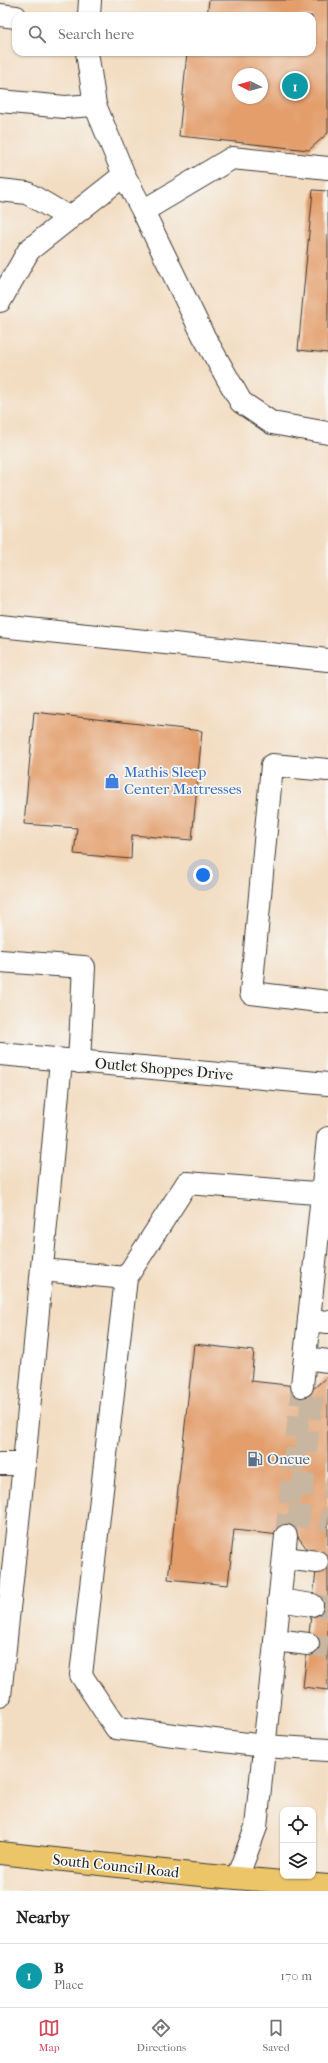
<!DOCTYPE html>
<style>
:root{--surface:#fff;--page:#f2f2f2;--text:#222;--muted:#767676;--line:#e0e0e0;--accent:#d1495b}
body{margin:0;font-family:"IM FELL French Canon",serif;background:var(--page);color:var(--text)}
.controls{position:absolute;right:12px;bottom:12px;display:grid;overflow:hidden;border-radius:8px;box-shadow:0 1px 3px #0004}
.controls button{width:36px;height:36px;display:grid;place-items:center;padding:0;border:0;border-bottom:1px solid var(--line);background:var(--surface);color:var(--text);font:20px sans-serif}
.compass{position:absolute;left:232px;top:68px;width:36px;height:36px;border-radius:50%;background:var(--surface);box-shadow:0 1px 3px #0004;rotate:276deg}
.you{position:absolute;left:203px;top:875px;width:14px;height:14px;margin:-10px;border:3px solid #fff;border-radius:50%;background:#1a73e8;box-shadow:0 0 0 6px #1a73e833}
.badge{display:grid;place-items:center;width:26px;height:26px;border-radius:50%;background:var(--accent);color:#fff;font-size:13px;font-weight:700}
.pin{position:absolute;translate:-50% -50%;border:2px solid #fff;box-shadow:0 1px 4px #0006}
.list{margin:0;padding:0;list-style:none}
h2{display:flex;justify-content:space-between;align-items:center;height:52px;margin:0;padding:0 16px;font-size:17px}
h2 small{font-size:13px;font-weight:400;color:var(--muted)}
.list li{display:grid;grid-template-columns:26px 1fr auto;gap:12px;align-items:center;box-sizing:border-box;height:64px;padding:0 16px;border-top:1px solid var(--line)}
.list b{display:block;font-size:15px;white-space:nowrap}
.list p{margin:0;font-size:13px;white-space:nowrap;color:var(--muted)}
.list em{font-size:13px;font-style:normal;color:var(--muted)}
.icon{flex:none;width:22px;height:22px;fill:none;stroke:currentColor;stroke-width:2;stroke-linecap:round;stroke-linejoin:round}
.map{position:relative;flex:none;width:328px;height:1891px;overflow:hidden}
.search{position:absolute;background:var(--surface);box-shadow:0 1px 3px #0004;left:12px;right:12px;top:12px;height:44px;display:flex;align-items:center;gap:10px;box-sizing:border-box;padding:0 14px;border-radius:12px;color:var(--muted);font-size:15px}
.sheet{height:116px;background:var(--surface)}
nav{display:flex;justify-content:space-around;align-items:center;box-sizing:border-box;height:56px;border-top:1px solid var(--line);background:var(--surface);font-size:11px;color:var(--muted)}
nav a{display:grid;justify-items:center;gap:2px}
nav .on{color:var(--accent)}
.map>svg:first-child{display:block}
</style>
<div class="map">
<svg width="328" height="1891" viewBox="0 0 328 1891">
<rect width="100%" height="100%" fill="#f6f6f2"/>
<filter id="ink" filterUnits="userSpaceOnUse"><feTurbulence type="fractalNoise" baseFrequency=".025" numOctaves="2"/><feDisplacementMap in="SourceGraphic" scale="8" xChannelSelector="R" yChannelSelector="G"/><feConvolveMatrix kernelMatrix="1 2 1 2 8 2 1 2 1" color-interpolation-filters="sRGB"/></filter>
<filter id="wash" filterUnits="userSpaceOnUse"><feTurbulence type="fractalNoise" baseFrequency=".012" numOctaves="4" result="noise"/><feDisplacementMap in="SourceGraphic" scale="16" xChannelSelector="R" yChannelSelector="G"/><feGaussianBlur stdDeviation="0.9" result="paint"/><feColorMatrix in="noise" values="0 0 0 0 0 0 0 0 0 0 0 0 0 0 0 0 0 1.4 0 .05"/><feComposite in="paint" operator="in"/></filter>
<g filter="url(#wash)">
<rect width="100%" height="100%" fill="#f3ddc2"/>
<g id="blocks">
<g fill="#e39e6c" fill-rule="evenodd">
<path d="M209 0H328V133L309 150 179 136 187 52H312V16H207ZM238 74H262V98H238Z"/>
<polygon points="313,190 328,191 328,353 298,350"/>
<polygon points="34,712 202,731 192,840 132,835 131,859 74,854 77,828 24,824"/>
<polygon points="194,1344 254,1351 251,1381 314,1388 328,1376 328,1690 303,1687 317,1562 298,1537 234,1530 228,1585 168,1579"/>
</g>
</g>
</g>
<g filter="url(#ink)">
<use href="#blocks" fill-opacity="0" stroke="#3c3935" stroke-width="1"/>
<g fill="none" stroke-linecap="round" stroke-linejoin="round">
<g stroke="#c8b6a1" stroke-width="22" stroke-dasharray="22 11" stroke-linecap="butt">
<polyline points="300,1406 328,1409"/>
<polyline points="296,1440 328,1444"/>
<polyline points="292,1483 328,1488"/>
<polyline points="288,1515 328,1520"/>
<polyline points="286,1536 302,1386"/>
<polyline points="312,1605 328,1607"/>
<polyline points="308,1644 328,1647"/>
</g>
<g stroke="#3c3935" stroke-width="24">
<g id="minor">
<polyline points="0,15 16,17"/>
<polyline points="89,16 90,0"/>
<polyline points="0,101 65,107 95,105"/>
<polyline points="124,175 143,211 203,335 241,402 272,423 328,433"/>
<polyline points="0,190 27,193 70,218"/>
<polyline points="143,211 232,158 328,168"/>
<polyline points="0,301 29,250 124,175 95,105 87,52"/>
<polyline points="0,626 328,660"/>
<polyline points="328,770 272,765 251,993 328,1002"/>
<polyline points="0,961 84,967 79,1062"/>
<polyline points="0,1054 328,1084"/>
<polyline points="42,1270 126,1278 187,1183 328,1194"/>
<polyline points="126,1278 81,1675 116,1728 264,1746 328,1750"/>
<polyline points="309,1320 328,1322"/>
<polyline points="305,1358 328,1361"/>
<polyline points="302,1386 328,1138"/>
<polyline points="0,1464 24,1464"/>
<polyline points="284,1558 317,1562"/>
<polyline points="279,1600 312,1605"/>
<polyline points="275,1640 308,1644"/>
<polyline points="0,1696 24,1464 61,1060"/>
<polyline points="237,1878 256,1827 286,1536"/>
</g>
</g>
<g stroke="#3c3935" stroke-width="24">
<polyline id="major" points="0,1853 191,1874 328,1886"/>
</g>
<use href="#minor" stroke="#fff" stroke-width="22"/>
<use href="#major" stroke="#edc569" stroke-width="22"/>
</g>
</g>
<defs>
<g id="shop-bare" transform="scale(1.2)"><path d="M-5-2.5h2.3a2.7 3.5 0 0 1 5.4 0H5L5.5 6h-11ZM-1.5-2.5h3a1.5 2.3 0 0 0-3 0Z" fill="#3f7fe0" stroke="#f6f6f2" stroke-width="2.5" paint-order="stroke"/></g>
<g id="fuel-bare" transform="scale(1.2)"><path d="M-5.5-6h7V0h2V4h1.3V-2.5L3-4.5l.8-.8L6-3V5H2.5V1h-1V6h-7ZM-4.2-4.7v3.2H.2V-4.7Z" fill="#5c6f8a" stroke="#f6f6f2" stroke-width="2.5" paint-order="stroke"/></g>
</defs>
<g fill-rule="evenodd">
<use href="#shop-bare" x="112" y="781"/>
<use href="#fuel-bare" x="255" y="1459"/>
</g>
<g text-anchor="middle" stroke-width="3.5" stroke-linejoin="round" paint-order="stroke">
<g font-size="15" fill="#366cbe" stroke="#f6f6f2" text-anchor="start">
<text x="124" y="777">Mathis Sleep<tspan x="124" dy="17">Center Mattresses</tspan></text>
</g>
<g font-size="15" fill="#1c1c1c" stroke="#f6f6f2">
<text transform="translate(164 1069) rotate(5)" y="5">Outlet Shoppes Drive</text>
<text transform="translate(116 1866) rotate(6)" y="5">South Council Road</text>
</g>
<g font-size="15" fill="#4e5e75" stroke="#f6f6f2" text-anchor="start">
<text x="267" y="1464">Oncue</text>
</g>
</g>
</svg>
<div class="controls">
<button><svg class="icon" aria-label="locate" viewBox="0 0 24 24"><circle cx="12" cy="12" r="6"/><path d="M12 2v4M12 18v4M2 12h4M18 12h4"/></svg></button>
<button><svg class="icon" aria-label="layers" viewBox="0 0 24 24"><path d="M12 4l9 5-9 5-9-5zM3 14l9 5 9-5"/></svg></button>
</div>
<svg class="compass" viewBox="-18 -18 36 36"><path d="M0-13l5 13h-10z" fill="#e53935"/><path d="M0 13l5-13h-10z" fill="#767676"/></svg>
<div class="you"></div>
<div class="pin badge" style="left:295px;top:86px;background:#0f9aa8">1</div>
<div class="search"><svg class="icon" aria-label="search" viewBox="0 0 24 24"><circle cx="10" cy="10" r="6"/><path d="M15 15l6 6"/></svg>Search here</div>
</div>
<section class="sheet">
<h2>Nearby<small></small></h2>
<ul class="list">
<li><span class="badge" style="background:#0f9aa8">1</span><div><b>B</b><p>Place</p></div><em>170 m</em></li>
</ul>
</section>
<nav>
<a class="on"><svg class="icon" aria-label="map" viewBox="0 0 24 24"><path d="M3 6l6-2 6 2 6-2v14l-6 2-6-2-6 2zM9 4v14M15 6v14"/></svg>Map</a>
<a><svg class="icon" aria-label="directions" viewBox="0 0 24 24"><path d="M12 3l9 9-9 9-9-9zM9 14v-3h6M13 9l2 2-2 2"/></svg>Directions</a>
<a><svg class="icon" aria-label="saved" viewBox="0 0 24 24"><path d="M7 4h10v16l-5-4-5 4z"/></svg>Saved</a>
</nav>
